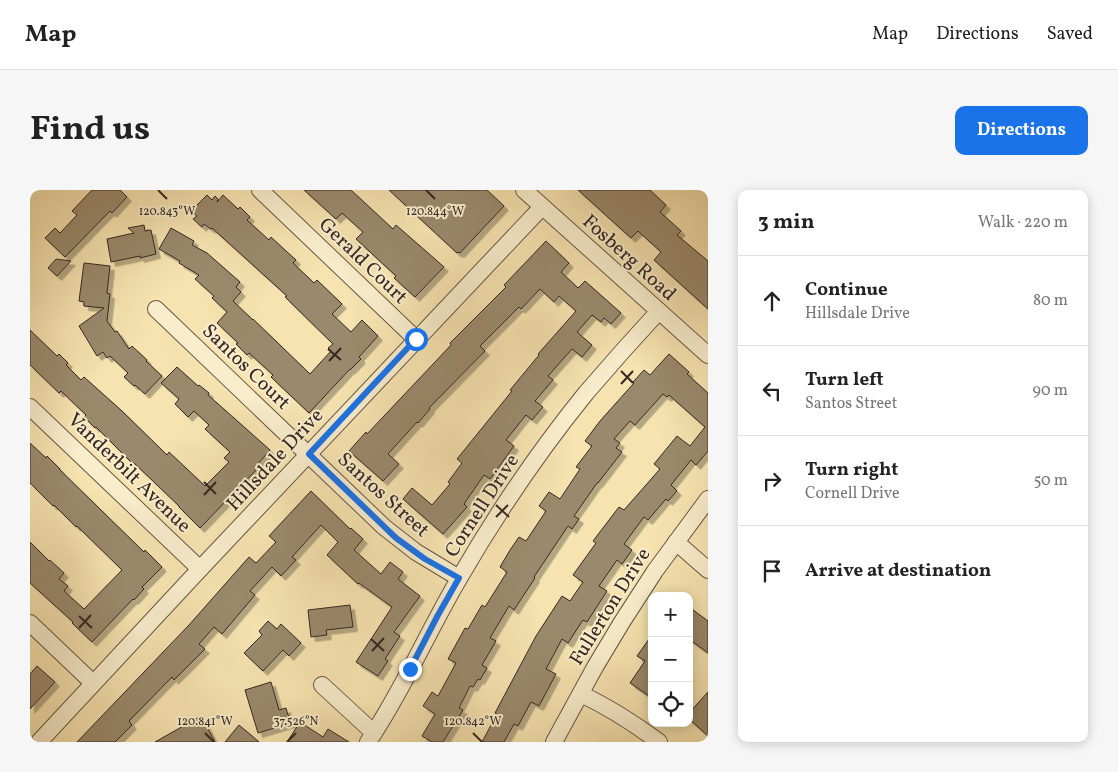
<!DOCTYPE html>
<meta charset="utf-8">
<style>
:root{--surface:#fff;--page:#f6f6f6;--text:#222;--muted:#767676;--line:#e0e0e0;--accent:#1a73e8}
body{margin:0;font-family:Vollkorn,serif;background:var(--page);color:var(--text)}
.controls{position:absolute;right:15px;bottom:15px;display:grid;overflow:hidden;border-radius:10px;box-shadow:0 2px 12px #0003}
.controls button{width:45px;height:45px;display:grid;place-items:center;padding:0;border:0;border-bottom:1px solid var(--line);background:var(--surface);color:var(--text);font:25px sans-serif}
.stop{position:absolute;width:15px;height:15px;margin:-11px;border:4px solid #1a73e8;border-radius:50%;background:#fff}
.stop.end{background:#1a73e8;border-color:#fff;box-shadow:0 1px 5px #0008}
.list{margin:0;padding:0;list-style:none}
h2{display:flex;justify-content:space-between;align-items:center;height:65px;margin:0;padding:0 20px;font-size:21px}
h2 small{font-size:16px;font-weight:400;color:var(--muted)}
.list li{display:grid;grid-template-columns:32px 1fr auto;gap:15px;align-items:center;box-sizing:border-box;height:90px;padding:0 20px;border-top:1px solid var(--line)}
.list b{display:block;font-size:19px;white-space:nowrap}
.list p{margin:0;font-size:16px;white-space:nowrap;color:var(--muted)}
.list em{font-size:16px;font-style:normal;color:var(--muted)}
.icon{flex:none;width:28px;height:28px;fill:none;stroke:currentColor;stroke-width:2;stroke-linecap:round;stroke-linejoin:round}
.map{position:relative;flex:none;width:678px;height:552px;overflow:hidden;border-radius:10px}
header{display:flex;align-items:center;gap:30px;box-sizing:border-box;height:70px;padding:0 25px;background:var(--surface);border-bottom:1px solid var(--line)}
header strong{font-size:24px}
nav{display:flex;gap:28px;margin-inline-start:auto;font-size:18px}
.intro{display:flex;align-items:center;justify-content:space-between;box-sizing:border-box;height:120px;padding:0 30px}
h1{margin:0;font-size:35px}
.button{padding:12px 22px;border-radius:10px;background:var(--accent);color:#fff;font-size:18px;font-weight:700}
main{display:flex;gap:30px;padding:0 30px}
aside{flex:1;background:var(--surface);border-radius:10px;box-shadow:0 2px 12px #0003}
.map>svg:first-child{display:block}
</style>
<header>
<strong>Map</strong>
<nav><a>Map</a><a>Directions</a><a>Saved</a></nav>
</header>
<div class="intro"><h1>Find us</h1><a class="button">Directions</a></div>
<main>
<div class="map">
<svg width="678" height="552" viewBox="0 0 678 552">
<defs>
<filter id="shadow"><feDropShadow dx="4.5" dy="4.5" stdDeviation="0" flood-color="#0004"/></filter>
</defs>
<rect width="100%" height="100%" fill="#f6e3b0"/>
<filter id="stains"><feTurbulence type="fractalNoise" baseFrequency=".004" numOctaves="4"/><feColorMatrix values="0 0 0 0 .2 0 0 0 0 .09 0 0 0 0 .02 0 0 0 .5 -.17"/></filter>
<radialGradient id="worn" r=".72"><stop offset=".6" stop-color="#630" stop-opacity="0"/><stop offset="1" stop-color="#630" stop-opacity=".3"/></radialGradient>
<g fill="#9a896c" stroke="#372822" filter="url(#shadow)">
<polygon points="62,0 90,0 97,7 82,23 80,21 35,67 15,48 25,38 30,43 47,25 42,21"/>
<polygon points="274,0 321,0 363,39 366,35 414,77 385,107 364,88 366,86 326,49 333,42 312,23 306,29"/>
<polygon points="359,0 457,0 474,16 430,63 428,62 427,63"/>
<polygon points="548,0 620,0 636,15 630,22 651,41 647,45 678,71 678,119 624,70 631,62 608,41 601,48"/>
<polygon points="177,5 182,10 185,6 188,9 187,12 193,5 208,19 210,17 220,27 217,30 239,50 241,47 256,61 266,70 263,73 284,93 287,90 312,114 302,124 321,142 332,130 348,146 329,167 331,169 320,180 320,179 279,223 241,187 243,185 219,163 217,165 206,154 208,153 187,133 197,122 182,108 184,106 165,89 169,85 149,73 150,71 129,59 141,38 164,51 162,55 177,63 210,92 206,97 211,102 203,111 223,130 223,129 280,184 301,161 298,158 303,154 255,107 257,106 182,38 181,39 174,34 172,37 163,29 167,26 161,21"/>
<polygon points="114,35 115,41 121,40 126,64 110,68 110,66 81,72 77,49 104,43 98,38"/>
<polygon points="516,51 539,73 531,82 548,98 555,91 591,123 581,134 574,128 571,132 562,125 547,142 562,155 552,167 542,159 518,186 523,190 505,211 513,217 502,230 496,225 476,250 484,256 460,289 454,285 434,314 437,317 413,344 373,309 382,298 402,315 420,294 418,292 432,273 427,269 482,201 480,200 509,165 508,164 546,121 529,106 524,112 510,99 491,119 489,117 450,156 455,161 399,218 400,219 388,233 387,232 358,264 369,274 353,291 319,261 336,242 337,244 421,155 420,153 476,97 474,95"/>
<polygon points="26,69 41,71 27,86 18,78"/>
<polygon points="54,73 80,76 77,103 80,104 77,131 85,142 87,141 99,159 102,156 117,170 116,171 132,186 115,204 105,195 104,196 94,187 98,183 80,166 77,168 73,162 67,166 49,136 74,118 54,116 54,112 49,111"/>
<polygon points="0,140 27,166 29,164 38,173 36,175 51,190 54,187 92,221 137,265 139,262 175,296 199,272 194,268 200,262 175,239 179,235 164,221 158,227 145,214 149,209 131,193 147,177 168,196 169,195 179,203 178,205 240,260 226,276 228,278 170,338 149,317 149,316 103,272 102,273 66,237 65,238 54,227 56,225 31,201 29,203 0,175"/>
<polygon points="639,164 659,182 657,184 678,203 678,261 666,275 661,270 641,295 647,301 638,311 636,309 618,330 614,327 594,354 602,360 592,374 587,370 569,396 577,401 557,432 553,430 538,453 532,449 516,479 526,484 509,516 501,512 488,536 484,534 474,552 452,552 467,524 465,523 506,446 532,406 540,411 553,392 543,385 566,353 563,351 589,317 594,320 630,279 624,274 647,246 660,256 675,237 639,205 637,207 633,204 605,235 600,231 584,249 590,253 586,258 592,262 568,293 567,293 544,326 549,329 542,339 538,336 504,387 505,388 484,420 479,416 460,448 466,451 452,475 457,478 450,490 448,489 443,497 440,496 429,518 433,520 413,552 402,552 392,546 405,524 393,516 402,502 408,506 426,473 418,469 435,438 438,439 452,415 455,417 477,382 470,377 480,360 489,347 496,351 516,321 509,316 519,302 530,309 550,279 546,277 562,256 555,251 570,231 604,193 603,192 614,180 620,185"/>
<polygon points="0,253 16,268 17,266 30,279 29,279 114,362 115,360 132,377 112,397 114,399 104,410 103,409 62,452 42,433 43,432 0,393 0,352 19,371 20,370 34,383 29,389 38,396 34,401 54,419 92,380 47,336 46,337 24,315 23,316 0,293"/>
<polygon points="281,301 320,339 321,338 333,349 324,360 351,384 360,372 373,382 368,389 390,406 364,442 370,446 355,469 358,471 348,486 326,472 362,417 329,393 328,394 297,365 308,352 291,335 262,367 266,370 251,386 242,377 220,401 225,405 192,444 184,437 169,454 175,459 144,490 142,487 99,531 102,535 85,552 47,552 159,435 219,367 226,373 246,352 239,346"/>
<polygon points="320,415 323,437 296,440 297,445 281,447 278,420"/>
<polygon points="659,417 678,431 678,463 659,449"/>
<polygon points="238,431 247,439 251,434 271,453 259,466 253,460 233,481 214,463 232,445 229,441"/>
<polygon points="622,445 622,508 600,493 615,471 607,466"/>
<polygon points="7,476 25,492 0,519 0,484"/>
<polygon points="241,492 249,520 256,518 258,525 268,531 228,543 215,500"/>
<polygon points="678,502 678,546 659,529 659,523"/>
<polygon points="171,526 185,552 125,552"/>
<polygon points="270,532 293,547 298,539 319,552 257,552"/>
<polygon points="209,535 221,545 229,552 195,552"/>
</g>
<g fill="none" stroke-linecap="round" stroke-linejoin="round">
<g stroke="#675746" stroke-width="18">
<g id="street">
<polyline points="230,0 386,149"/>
<polyline points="494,0 678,165"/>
<polyline points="126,119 354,337 386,362 429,388"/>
<polyline points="0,217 170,379"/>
<polyline points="646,352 678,380"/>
<polyline points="0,433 63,493"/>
<polyline points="292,495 344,543"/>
<path d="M551 504C578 517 605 534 629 552"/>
<polyline points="9,552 170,379 512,17"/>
<path d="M338 552C373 500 398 441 430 387 467 323 509 261 556 203 580 175 604 148 629 121"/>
<polyline points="524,552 565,477 592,432 625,381 678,309"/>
</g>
</g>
<use href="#street" stroke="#f9edcc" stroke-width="16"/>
</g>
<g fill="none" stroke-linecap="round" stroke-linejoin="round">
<polyline stroke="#1a73e8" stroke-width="6" points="380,479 408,425 429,388 395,369 366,348 279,264 386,149"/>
</g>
<path fill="none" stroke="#372822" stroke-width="2" d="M128 0 137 9M396 0 405 9M298 159 311 170M299 171 311 158M591 181 603 193M591 194 603 181M174 292 186 304M174 305 186 292M466 315 479 327M466 327 478 315M49 426 62 438M49 438 61 425M341 449 354 461M342 461 354 448M175 543 184 552M443 543 452 552M257 552 266 543"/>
<g text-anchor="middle" stroke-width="4" stroke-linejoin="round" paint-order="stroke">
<g font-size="20" fill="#372822" stroke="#f9edcc">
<text transform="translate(600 67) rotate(42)" y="7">Fosberg Road</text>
<text transform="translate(334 70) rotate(44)" y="7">Gerald Court</text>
<text transform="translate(217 176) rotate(44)" y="7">Santos Court</text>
<text transform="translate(244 269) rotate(-47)" y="7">Hillsdale Drive</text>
<text transform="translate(100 282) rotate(44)" y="7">Vanderbilt Avenue</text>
<text transform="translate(354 304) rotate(42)" y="7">Santos Street</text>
<text transform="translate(451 315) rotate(-57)" y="7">Cornell Drive</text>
<text transform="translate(579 416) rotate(-58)" y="7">Fullerton Drive</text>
</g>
</g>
<g font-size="12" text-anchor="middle" fill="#372822" stroke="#f9edcc" stroke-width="4" stroke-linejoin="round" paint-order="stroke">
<text x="405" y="25">120.844°W</text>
<text x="137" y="25">120.843°W</text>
<text x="266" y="535">37.526°N</text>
<text x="175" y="535">120.841°W</text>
<text x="443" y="535">120.842°W</text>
</g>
<rect width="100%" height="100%" filter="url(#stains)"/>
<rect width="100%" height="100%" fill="url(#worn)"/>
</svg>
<div class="controls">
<button>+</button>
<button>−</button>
<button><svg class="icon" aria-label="locate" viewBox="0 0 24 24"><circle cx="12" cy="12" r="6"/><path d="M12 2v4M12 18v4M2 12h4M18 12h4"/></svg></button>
</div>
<div class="stop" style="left:386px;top:149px"></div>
<div class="stop end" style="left:380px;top:479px"></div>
</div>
<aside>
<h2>3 min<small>Walk · 220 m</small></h2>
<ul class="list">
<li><svg class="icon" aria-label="ahead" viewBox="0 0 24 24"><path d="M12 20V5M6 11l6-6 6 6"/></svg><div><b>Continue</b><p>Hillsdale Drive</p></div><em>80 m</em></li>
<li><svg class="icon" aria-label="left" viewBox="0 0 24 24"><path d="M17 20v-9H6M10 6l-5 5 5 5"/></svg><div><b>Turn left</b><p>Santos Street</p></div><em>90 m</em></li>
<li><svg class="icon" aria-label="right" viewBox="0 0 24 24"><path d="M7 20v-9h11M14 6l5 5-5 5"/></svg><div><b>Turn right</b><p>Cornell Drive</p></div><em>50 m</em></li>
<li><svg class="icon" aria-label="arrive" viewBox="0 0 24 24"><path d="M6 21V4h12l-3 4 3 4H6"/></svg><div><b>Arrive at destination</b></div></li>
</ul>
</aside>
</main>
